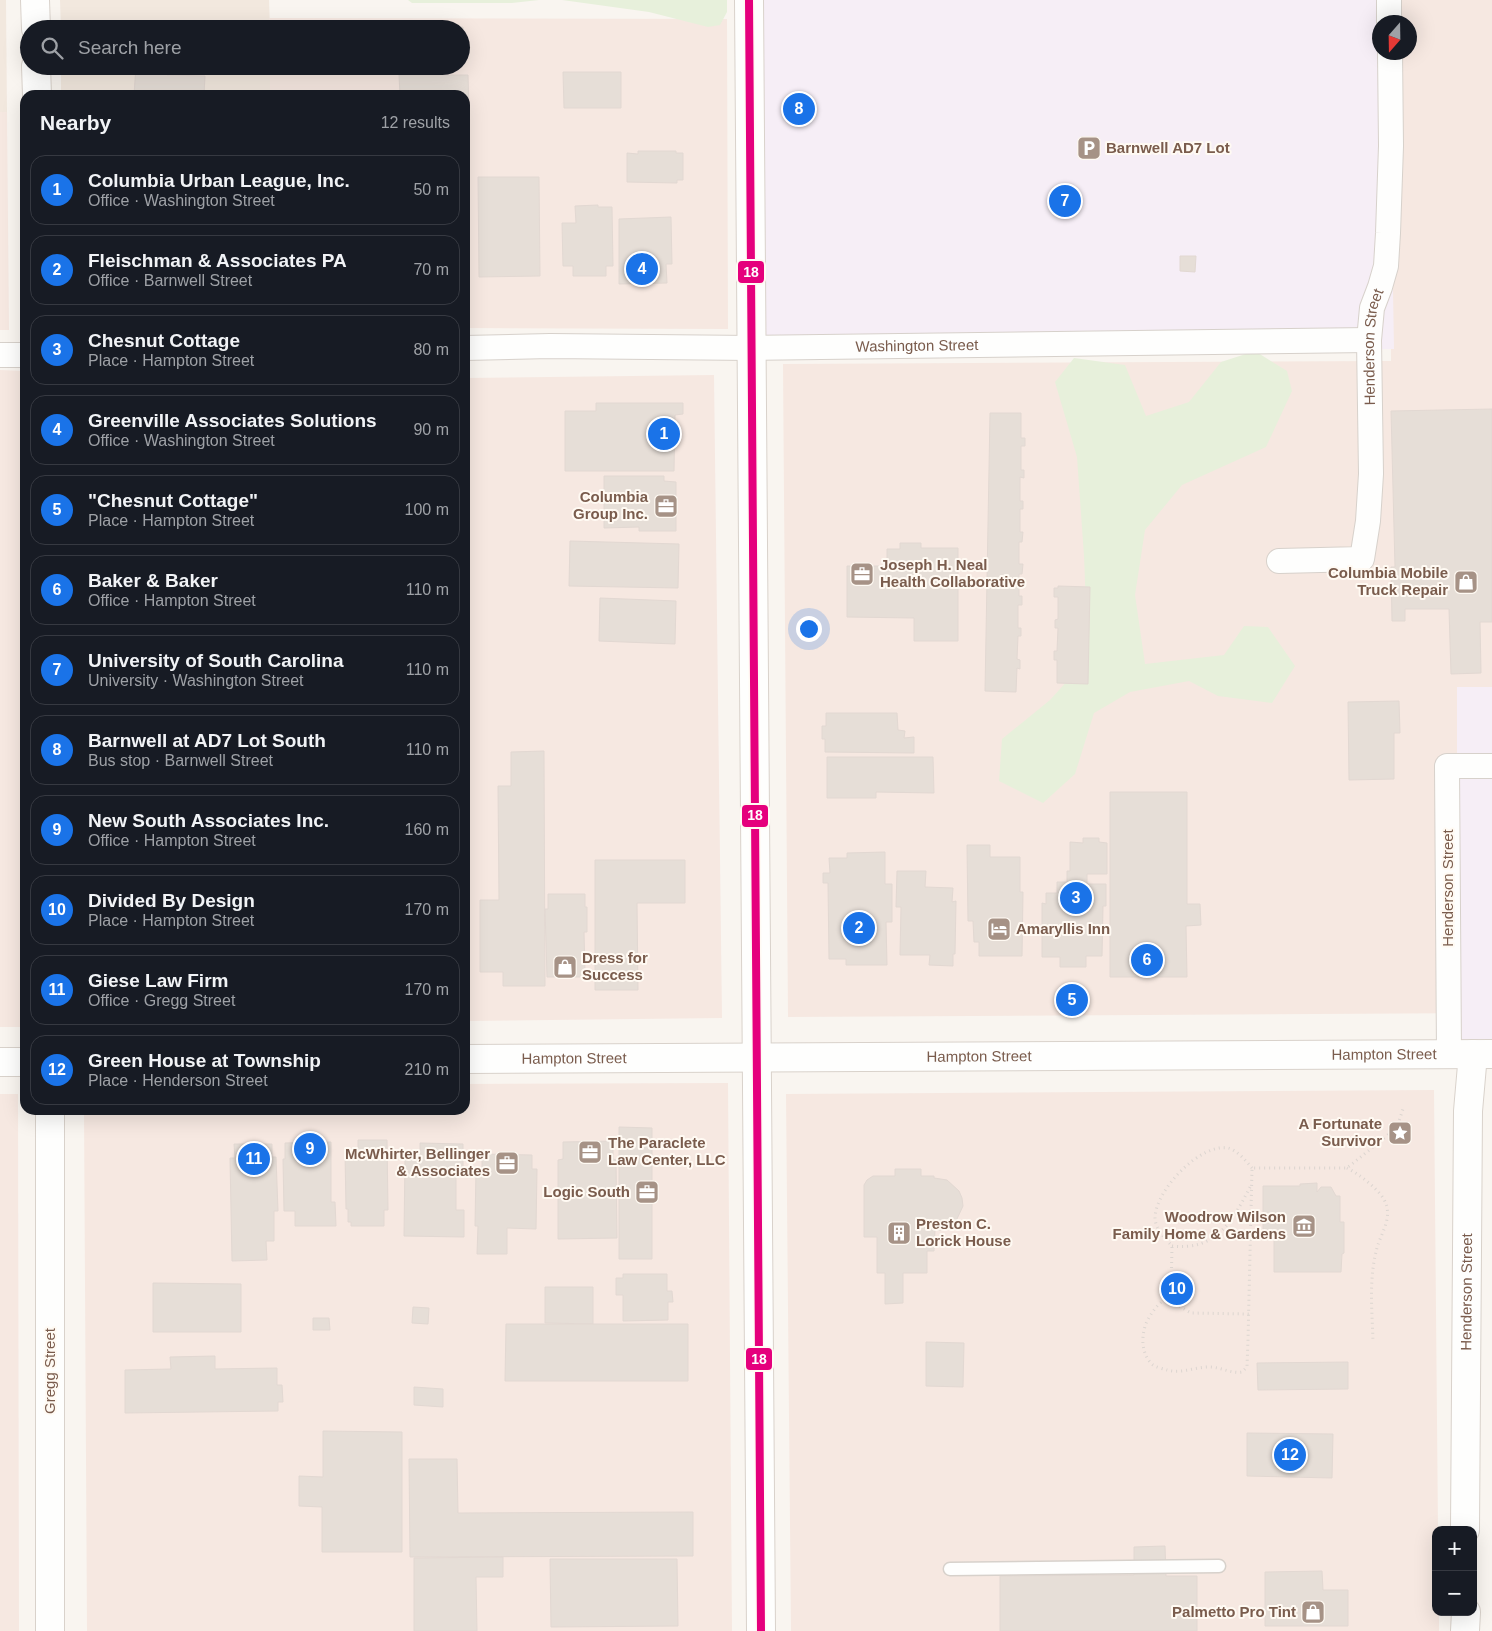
<!DOCTYPE html>
<meta charset="utf-8">
<style>
:root{--surface:#171b24;--page:#242831;--text:#f1f3f6;--muted:#9ea1a6;--line:#363941;--accent:#1a73e8}
body{margin:0;font-family:Helvetica,sans-serif;background:var(--page);color:var(--text)}
.controls{position:absolute;right:15px;bottom:15px;display:grid;overflow:hidden;border-radius:10px;box-shadow:0 5px 20px #0002}
.controls button{width:45px;height:45px;display:grid;place-items:center;padding:0;border:0;border-bottom:1px solid var(--line);background:var(--surface);color:var(--text);font:25px sans-serif}
.compass{position:absolute;left:1372px;top:15px;width:45px;height:45px;border-radius:50%;background:var(--surface);box-shadow:0 5px 20px #0002;rotate:200deg}
.you{position:absolute;left:808px;top:628px;width:18px;height:18px;margin:-12px;border:4px solid #fff;border-radius:50%;background:#1a73e8;box-shadow:0 0 0 8px #1a73e833}
.badge{display:grid;place-items:center;width:32px;height:32px;border-radius:50%;background:var(--accent);color:#fff;font-size:16px;font-weight:700}
.pin{position:absolute;translate:-50% -50%;border:2px solid #fff;box-shadow:0 1px 5px #0006}
.list{margin:0;padding:0;list-style:none}
h2{display:flex;justify-content:space-between;align-items:center;height:65px;margin:0;padding:0 20px;font-size:21px}
h2 small{font-size:16px;font-weight:400;color:var(--muted)}
.list li{display:grid;grid-template-columns:32px 1fr auto;gap:15px;align-items:center;box-sizing:border-box;height:70px;margin:0 10px 10px;padding:0 10px;border:1px solid var(--line);border-radius:15px}
.list b{display:block;font-size:19px;white-space:nowrap}
.list p{margin:0;font-size:16px;white-space:nowrap;color:var(--muted)}
.list em{font-size:16px;font-style:normal;color:var(--muted)}
.icon{flex:none;width:28px;height:28px;fill:none;stroke:currentColor;stroke-width:2;stroke-linecap:round;stroke-linejoin:round}
.map{position:relative;flex:none;width:1492px;height:1631px;overflow:hidden}
.search{position:absolute;background:var(--surface);box-shadow:0 5px 20px #0002;left:20px;top:20px;width:450px;height:55px;display:flex;align-items:center;gap:12px;box-sizing:border-box;padding:0 18px;border-radius:28px;color:var(--muted);font-size:19px}
.panel{position:absolute;background:var(--surface);box-shadow:0 5px 20px #0002;left:20px;top:90px;width:450px;height:1025px;border-radius:15px}
.map>svg:first-child{display:block}
</style>
<div class="map">
<svg width="1492" height="1631" viewBox="0 0 1492 1631">
<rect width="100%" height="100%" fill="#f9f5f0"/>
<g fill="#f2e8de">
<polygon points="0,0 6,0 7,112 0,112"/>
<polygon points="60,0 269,0 270,29 61,29"/>
<rect x="61" y="66" width="209" height="29"/>
</g>
<g fill="#f6e8e1">
<polygon points="1389,0 1492,0 1492,1013 788,1017 783,364 1391,361 1389,53 1410,52 1410,22 1389,22"/>
<polygon points="269,18 727,19 728,329 465,328 465,95 270,95 270,66 461,66 461,29 270,29"/>
<polygon points="0,112 7,112 9,330 0,330"/>
<polygon points="0,370 24,371 25,1027 0,1027"/>
<polygon points="714,375 722,1018 465,1021 465,378"/>
<polygon points="728,1083 732,1631 87,1631 84,1110 465,1110 465,1084"/>
<polygon points="1434,1090 1438,1530 1436,1530 1436,1612 1439,1612 1439,1631 791,1631 786,1094"/>
<polygon points="0,1094 18,1094 19,1631 0,1631"/>
</g>
<g fill="#f6eef6">
<polygon points="736,0 1388,0 1380,22 1380,52 1389,53 1394,349 742,357"/>
<rect x="1457" y="687" width="35" height="362"/>
</g>
<g fill="#e7f0db">
<polygon points="408,0 539,0 512,3 412,3"/>
<polygon points="562,0 727,0 727,12 720,25 708,27 649,12"/>
<polygon points="1255,351 1287,371 1292,391 1266,447 1182,485 1145,530 1135,595 1145,664 1224,655 1244,626 1268,627 1295,666 1272,703 1218,696 1189,681 1130,692 1094,713 1075,774 1043,803 999,781 1002,739 1050,700 1088,658 1084,556 1077,457 1055,382 1074,358 1125,365 1146,416 1189,402 1221,362"/>
</g>
<g fill="#e6ded7" stroke="#e2d8d2">
<polygon points="463,27 465,59 461,59 461,29 429,28"/>
<polygon points="136,66 167,66 167,75 205,76 204,95 134,95"/>
<polygon points="563,72 621,72 621,108 564,108"/>
<polygon points="399,75 468,75 469,110 465,110 465,95 400,95"/>
<polygon points="793,100 803,100 804,118 793,118"/>
<polygon points="638,151 676,151 676,153 683,153 683,180 677,180 677,183 627,182 627,153 638,154"/>
<polygon points="478,177 539,177 540,276 479,277"/>
<polygon points="598,205 598,207 612,207 613,266 606,266 606,276 573,276 573,266 563,266 562,223 576,223 575,206"/>
<polygon points="671,217 672,264 666,264 667,283 619,284 619,219"/>
<polygon points="465,218 467,218 468,265 465,265"/>
<polygon points="1180,256 1196,256 1195,272 1180,271"/>
<polygon points="596,403 683,403 683,414 675,415 674,471 565,471 565,411 596,411"/>
<polygon points="1492,409 1492,622 1480,622 1481,673 1451,674 1449,609 1405,609 1405,621 1392,621 1391,567 1395,567 1391,411"/>
<polygon points="990,413 1021,413 1021,438 1025,438 1025,446 1021,446 1021,470 1024,470 1024,478 1020,477 1020,501 1023,501 1023,509 1020,509 1020,532 1023,532 1022,542 1019,542 1019,564 1023,564 1022,574 1019,574 1019,596 1022,596 1022,605 1018,605 1018,628 1021,628 1021,636 1018,636 1017,659 1020,660 1020,669 1017,668 1016,692 985,691"/>
<polygon points="604,476 664,476 664,481 676,482 676,531 639,531 639,527 604,528"/>
<polygon points="570,541 679,544 678,588 569,586"/>
<polygon points="900,543 921,543 921,548 958,548 958,641 914,641 914,618 847,617 847,566 887,566 887,549 900,549"/>
<polygon points="1058,586 1090,587 1088,684 1057,683 1057,660 1054,660 1054,651 1057,651 1058,628 1055,628 1055,620 1058,619 1058,597 1054,597 1054,588 1058,588"/>
<polygon points="600,598 676,601 675,644 599,641"/>
<polygon points="1399,701 1400,733 1394,733 1394,779 1349,780 1348,702"/>
<polygon points="826,713 897,713 898,730 905,731 904,738 914,737 914,753 825,752 825,739 822,739 822,726 826,726"/>
<polygon points="544,751 545,986 503,986 503,972 480,972 480,900 499,900 498,786 511,786 511,752"/>
<polygon points="827,757 933,757 934,793 876,792 876,798 827,798"/>
<polygon points="1110,792 1187,792 1187,904 1200,904 1201,925 1186,926 1187,977 1110,977"/>
<polygon points="1083,838 1099,838 1099,842 1107,843 1107,874 1087,874 1087,884 1106,884 1106,906 1103,906 1102,956 1086,956 1086,967 1060,967 1060,957 1042,957 1042,903 1046,904 1046,893 1057,893 1057,882 1067,882 1067,871 1070,871 1070,842 1083,843"/>
<polygon points="967,845 990,845 990,857 1020,857 1020,892 1023,892 1022,956 979,956 979,942 974,942 973,921 968,921"/>
<polygon points="885,852 885,884 892,884 892,922 886,922 887,965 846,965 846,959 829,959 828,883 823,883 823,873 830,873 829,858 847,858 847,853"/>
<polygon points="595,860 685,860 685,903 637,903 638,990 595,990"/>
<polygon points="897,871 926,871 925,887 953,888 952,902 956,901 955,954 953,954 953,966 929,965 930,955 900,955 901,907 896,907"/>
<polygon points="548,894 585,894 585,907 587,907 587,932 584,932 585,972 583,972 583,977 547,977 545,909 548,909"/>
<polygon points="619,1127 652,1128 652,1259 619,1259"/>
<polygon points="358,1140 387,1140 388,1210 384,1210 384,1226 351,1226 351,1222 348,1222 348,1209 346,1209 345,1152 358,1152"/>
<polygon points="613,1141 613,1159 616,1160 617,1238 558,1239 558,1160 563,1159 563,1142"/>
<polygon points="331,1142 331,1202 335,1202 336,1226 295,1226 295,1211 284,1211 283,1159 285,1159 285,1143"/>
<polygon points="420,1143 463,1144 463,1176 456,1176 456,1210 464,1210 464,1237 404,1236 405,1158 420,1158"/>
<polygon points="234,1144 272,1144 272,1157 276,1157 278,1211 274,1211 274,1241 266,1241 267,1260 232,1261 230,1158 235,1158"/>
<polygon points="482,1154 532,1155 532,1169 537,1169 536,1229 507,1228 507,1254 477,1254 478,1226 475,1226 476,1169 482,1169"/>
<polygon points="895,1169 921,1169 921,1176 934,1176 934,1178 947,1180 959,1191 962,1198 963,1206 956,1221 950,1226 941,1230 935,1230 934,1251 927,1251 927,1273 903,1273 903,1303 885,1304 885,1273 877,1273 877,1237 864,1237 864,1185 867,1180 873,1176 895,1176"/>
<polygon points="1317,1183 1317,1192 1321,1187 1331,1187 1336,1196 1340,1196 1340,1222 1344,1222 1344,1253 1342,1254 1341,1272 1274,1272 1274,1230 1263,1229 1263,1186 1300,1186 1300,1184"/>
<polygon points="623,1274 667,1274 667,1291 672,1291 673,1302 668,1302 668,1320 623,1321 623,1295 616,1295 616,1278 623,1278"/>
<polygon points="153,1283 241,1284 241,1332 153,1332"/>
<polygon points="545,1287 593,1287 593,1324 545,1323"/>
<polygon points="413,1307 429,1308 428,1324 412,1323"/>
<polygon points="313,1318 329,1318 330,1330 313,1330"/>
<polygon points="506,1324 688,1324 688,1381 505,1381"/>
<polygon points="926,1342 964,1343 963,1387 926,1386"/>
<polygon points="215,1356 215,1369 277,1368 277,1385 282,1385 283,1402 278,1402 278,1411 125,1413 125,1370 171,1369 170,1357"/>
<polygon points="1348,1362 1348,1389 1258,1390 1257,1363"/>
<polygon points="414,1387 443,1389 443,1407 414,1405"/>
<polygon points="323,1431 402,1432 402,1552 322,1552 322,1507 299,1506 299,1476 323,1477"/>
<polygon points="1247,1433 1333,1434 1332,1478 1247,1476"/>
<polygon points="409,1459 457,1459 458,1513 693,1512 693,1556 410,1557"/>
<polygon points="1165,1546 1166,1576 1197,1576 1197,1631 1000,1631 1000,1576 1134,1575 1134,1547"/>
<polygon points="503,1557 503,1577 476,1577 477,1631 414,1631 414,1558"/>
<polygon points="550,1559 677,1559 678,1626 551,1627"/>
<polygon points="1322,1571 1323,1590 1348,1590 1348,1626 1265,1626 1265,1572"/>
</g>
<g fill="none" stroke-linecap="round" stroke-linejoin="round">
<g stroke="#d7d1cb" stroke-width="15">
<polyline id="lane" points="950,1569 1219,1566"/>
</g>
<g stroke="#d7d1cb" stroke-width="26">
<g id="street">
<polyline points="1389,0 1389,22"/>
<path id="s1" d="M465 348 550 346 752 348 1369 340"/>
<polyline points="0,355 25,355"/>
<path id="s2" d="M1279 561 1362 559 1368 521 1371 474 1369 340 1372 308 1380 287 1386 266 1388 233 1391 146 1390 52"/>
<polyline points="1449,1054 1447,766 1492,766"/>
</g>
</g>
<g stroke="#d9d2cb" stroke-width="30">
<g id="secondary">
<polyline points="35,0 36,29"/>
<polyline points="749,0 761,1631"/>
<polyline points="36,66 37,95"/>
<path id="s3" d="M465 1059 1492 1054"/>
<polyline points="0,1062 25,1062"/>
<path id="s4" d="M1465 1530 1468 1111 1473 1054"/>
<polyline points="50,1631 50,1110"/>
<polyline points="1465,1631 1466,1612"/>
</g>
</g>
<g stroke="#dcd5d0" stroke-width="3" stroke-dasharray="1 4" stroke-linecap="butt">
<path d="M1252 1168C1246 1161 1237 1150 1228 1148 1200 1143 1156 1190 1155 1217 1155 1229 1164 1237 1172 1246L1171 1294C1163 1300 1155 1307 1150 1316 1141 1329 1139 1353 1153 1365 1156 1367 1163 1369 1167 1370 1181 1374 1195 1367 1209 1367 1221 1367 1231 1374 1242 1372L1247 1367 1248 1340 1252 1168H1347L1383 1139 1397 1127 1403 1109"/>
<path d="M1347 1168C1359 1174 1382 1191 1386 1204 1392 1221 1379 1236 1376 1252 1369 1280 1372 1311 1373 1340"/>
<path d="M1172 1246C1216 1251 1232 1222 1250 1187"/>
<polyline points="1171,1294 1179,1306 1191,1313 1249,1314"/>
</g>
<use href="#lane" stroke="#fefefd" stroke-width="12"/>
<use href="#street" stroke="#fefefd" stroke-width="24"/>
<use href="#secondary" stroke="#fefefd" stroke-width="28"/>
<g stroke="#fffaf3" stroke-width="11">
<polyline id="bus-1" points="749,0 761,1631"/>
</g>
<use href="#bus-1" stroke="#e5007d" stroke-width="8"/>
</g>
<defs>
<g id="parking-square" transform="scale(1.25)"><rect x="-9" y="-9" width="18" height="18" rx="4" fill="#a69286" stroke="#fffaf3"/><path d="M-3.5-5.5H1a3.5 3.5 0 0 1 0 7H-1V5.5H-3.5ZM-1-3.4V-.6H.8a1.4 1.4 0 0 0 0-2.8Z" fill="#fff"/></g>
<g id="office-square" transform="scale(1.25)"><rect x="-9" y="-9" width="18" height="18" rx="4" fill="#a69286" stroke="#fffaf3"/><path d="M-6-3h4V-5.5h4V-3h4V5H-6ZM-1-4.5V-3h2v-1.5ZM-6 0V1H6V0Z" fill="#fff"/></g>
<g id="shop-square" transform="scale(1.25)"><rect x="-9" y="-9" width="18" height="18" rx="4" fill="#a69286" stroke="#fffaf3"/><path d="M-5-2.5h2.3a2.7 3.5 0 0 1 5.4 0H5L5.5 6h-11ZM-1.5-2.5h3a1.5 2.3 0 0 0-3 0Z" fill="#fff"/></g>
<g id="hotel-square" transform="scale(1.25)"><rect x="-9" y="-9" width="18" height="18" rx="4" fill="#a69286" stroke="#fffaf3"/><path d="M-6-4.5h1.5V1H6V5H4.5V3h-9V5H-6ZM-4 0a1.8 1.8 0 1 1 3.6 0ZM.5 0V-2.5h3Q6-2.5 6 0Z" fill="#fff"/></g>
<g id="sight-square" transform="scale(1.25)"><rect x="-9" y="-9" width="18" height="18" rx="4" fill="#a69286" stroke="#fffaf3"/><path d="M0-6L1.8-2.2L6-1.7L2.9 1.2L3.7 5.4L0 3.3L-3.7 5.4L-2.9 1.2L-6-1.7L-1.8-2.2Z" fill="#fff"/></g>
<g id="museum-square" transform="scale(1.25)"><rect x="-9" y="-9" width="18" height="18" rx="4" fill="#a69286" stroke="#fffaf3"/><path d="M0-6L6-3V-2H-6V-3ZM-5-1h2V3h-2ZM-1-1h2V3h-2ZM3-1h2V3H3ZM-6 4H6V6H-6Z" fill="#fff"/></g>
<g id="building-square" transform="scale(1.25)"><rect x="-9" y="-9" width="18" height="18" rx="4" fill="#a69286" stroke="#fffaf3"/><path d="M-4-6H4V6H1V3H-1V6H-4ZM-2.5-4.3h1.7v1.8h-1.7ZM.8-4.3h1.7v1.8H.8ZM-2.5-1h1.7V.8h-1.7ZM.8-1h1.7V.8H.8Z" fill="#fff"/></g>
</defs>
<g fill-rule="evenodd">
<use href="#parking-square" x="1089" y="148"/>
<use href="#office-square" x="666" y="506"/>
<use href="#office-square" x="862" y="574"/>
<use href="#shop-square" x="1466" y="582"/>
<use href="#hotel-square" x="999" y="929"/>
<use href="#shop-square" x="565" y="967"/>
<use href="#sight-square" x="1400" y="1133"/>
<use href="#office-square" x="590" y="1152"/>
<use href="#office-square" x="507" y="1163"/>
<use href="#office-square" x="647" y="1192"/>
<use href="#museum-square" x="1304" y="1226"/>
<use href="#building-square" x="899" y="1233"/>
<use href="#shop-square" x="1313" y="1612"/>
</g>
<g text-anchor="middle" stroke-width="4" stroke-linejoin="round" paint-order="stroke">
<g font-size="15" font-weight="bold" fill="#7a5c4d" stroke="#fffaf3" text-anchor="end">
<text x="1106" y="153" text-anchor="start">Barnwell AD7 Lot</text>
<text x="648" y="502">Columbia<tspan x="648" dy="17">Group Inc.</tspan></text>
<text x="880" y="570" text-anchor="start">Joseph H. Neal<tspan x="880" dy="17">Health Collaborative</tspan></text>
<text x="1448" y="578">Columbia Mobile<tspan x="1448" dy="17">Truck Repair</tspan></text>
<text x="1016" y="934" text-anchor="start">Amaryllis Inn</text>
<text x="582" y="963" text-anchor="start">Dress for<tspan x="582" dy="17">Success</tspan></text>
<text x="1382" y="1129">A Fortunate<tspan x="1382" dy="17">Survivor</tspan></text>
<text x="608" y="1148" text-anchor="start">The Paraclete<tspan x="608" dy="17">Law Center, LLC</tspan></text>
<text x="490" y="1159">McWhirter, Bellinger<tspan x="490" dy="17">&amp; Associates</tspan></text>
<text x="630" y="1197">Logic South</text>
<text x="1286" y="1222">Woodrow Wilson<tspan x="1286" dy="17">Family Home &amp; Gardens</tspan></text>
<text x="916" y="1229" text-anchor="start">Preston C.<tspan x="916" dy="17">Lorick House</tspan></text>
<text x="1296" y="1617">Palmetto Pro Tint</text>
</g>
<g font-size="15" fill="#7a5c4d" stroke="#fffaf3">
<text dy="5" stroke="none"><textPath href="#s1" startOffset="452">Washington Street</textPath></text>
<text dy="5" stroke="none"><textPath href="#s2" startOffset="296">Henderson Street</textPath></text>
<text transform="translate(1448 888) rotate(-90)" y="5">Henderson Street</text>
<text dy="5" stroke="none"><textPath href="#s3" startOffset="919">Hampton Street</textPath></text>
<text dy="5" stroke="none"><textPath href="#s3" startOffset="514">Hampton Street</textPath></text>
<text dy="5" stroke="none"><textPath href="#s3" startOffset="109">Hampton Street</textPath></text>
<text dy="5" stroke="none"><textPath href="#s4" startOffset="238">Henderson Street</textPath></text>
<text transform="translate(50 1371) rotate(-90)" y="5">Gregg Street</text>
</g>
</g>
<g stroke="#fffaf3" stroke-width="2">
<rect x="737" y="260" width="28" height="24" rx="5" fill="#e5007d"/>
<rect x="741" y="804" width="28" height="24" rx="5" fill="#e5007d"/>
<rect x="745" y="1347" width="28" height="24" rx="5" fill="#e5007d"/>
</g>
<g font-size="14" text-anchor="middle" font-weight="bold" fill="#fff">
<text x="751" y="277">18</text>
<text x="755" y="820">18</text>
<text x="759" y="1364">18</text>
</g>
</svg>
<div class="controls">
<button>+</button>
<button>−</button>
</div>
<svg class="compass" viewBox="-18 -18 36 36"><path d="M0-13l5 13h-10z" fill="#e53935"/><path d="M0 13l5-13h-10z" fill="#9ea1a6"/></svg>
<div class="you"></div>
<div class="pin badge" style="left:664px;top:434px">1</div>
<div class="pin badge" style="left:859px;top:928px">2</div>
<div class="pin badge" style="left:1076px;top:898px">3</div>
<div class="pin badge" style="left:642px;top:269px">4</div>
<div class="pin badge" style="left:1072px;top:1000px">5</div>
<div class="pin badge" style="left:1147px;top:960px">6</div>
<div class="pin badge" style="left:1065px;top:201px">7</div>
<div class="pin badge" style="left:799px;top:109px">8</div>
<div class="pin badge" style="left:310px;top:1149px">9</div>
<div class="pin badge" style="left:1177px;top:1289px">10</div>
<div class="pin badge" style="left:254px;top:1159px">11</div>
<div class="pin badge" style="left:1290px;top:1455px">12</div>
<div class="search"><svg class="icon" aria-label="search" viewBox="0 0 24 24"><circle cx="10" cy="10" r="6"/><path d="M15 15l6 6"/></svg>Search here</div>
<section class="panel">
<h2>Nearby<small>12 results</small></h2>
<ul class="list">
<li><span class="badge">1</span><div><b>Columbia Urban League, Inc.</b><p>Office · Washington Street</p></div><em>50 m</em></li>
<li><span class="badge">2</span><div><b>Fleischman &amp; Associates PA</b><p>Office · Barnwell Street</p></div><em>70 m</em></li>
<li><span class="badge">3</span><div><b>Chesnut Cottage</b><p>Place · Hampton Street</p></div><em>80 m</em></li>
<li><span class="badge">4</span><div><b>Greenville Associates Solutions</b><p>Office · Washington Street</p></div><em>90 m</em></li>
<li><span class="badge">5</span><div><b>&quot;Chesnut Cottage&quot;</b><p>Place · Hampton Street</p></div><em>100 m</em></li>
<li><span class="badge">6</span><div><b>Baker &amp; Baker</b><p>Office · Hampton Street</p></div><em>110 m</em></li>
<li><span class="badge">7</span><div><b>University of South Carolina</b><p>University · Washington Street</p></div><em>110 m</em></li>
<li><span class="badge">8</span><div><b>Barnwell at AD7 Lot South</b><p>Bus stop · Barnwell Street</p></div><em>110 m</em></li>
<li><span class="badge">9</span><div><b>New South Associates Inc.</b><p>Office · Hampton Street</p></div><em>160 m</em></li>
<li><span class="badge">10</span><div><b>Divided By Design</b><p>Place · Hampton Street</p></div><em>170 m</em></li>
<li><span class="badge">11</span><div><b>Giese Law Firm</b><p>Office · Gregg Street</p></div><em>170 m</em></li>
<li><span class="badge">12</span><div><b>Green House at Township</b><p>Place · Henderson Street</p></div><em>210 m</em></li>
</ul>
</section>
</div>
